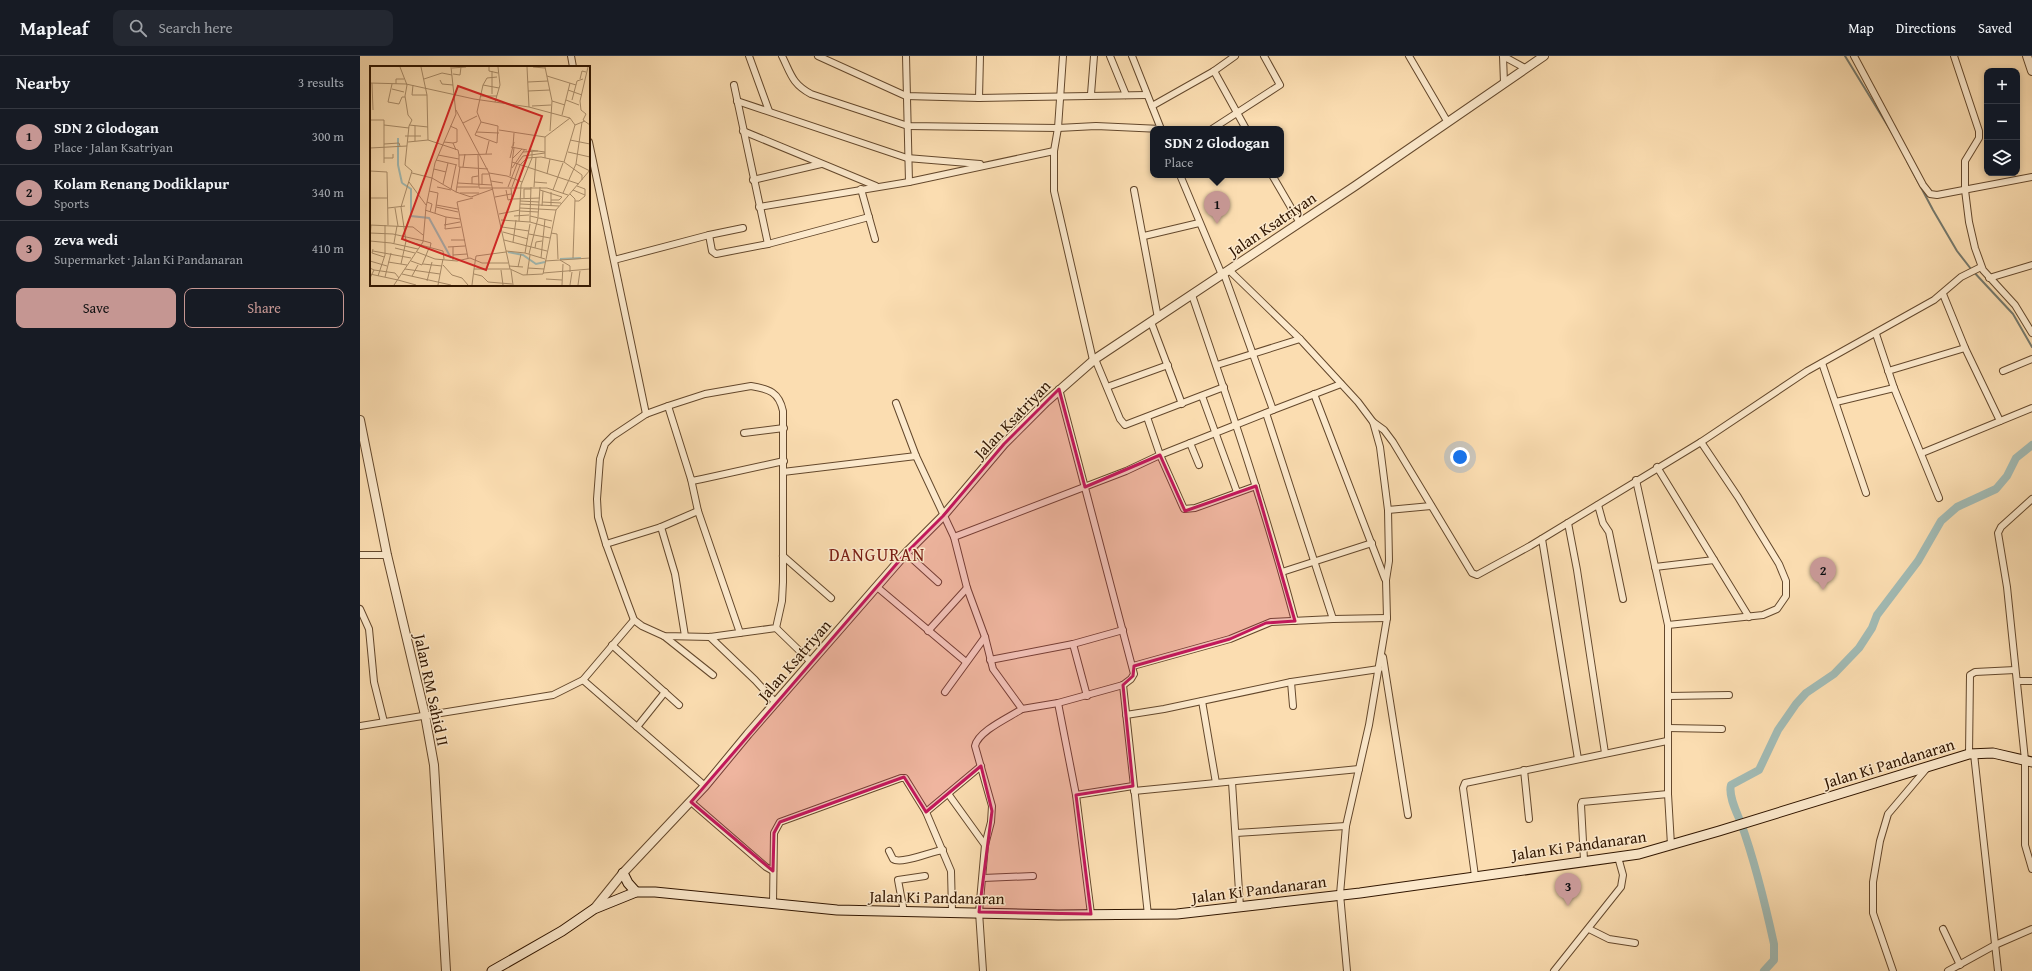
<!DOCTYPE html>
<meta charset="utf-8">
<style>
:root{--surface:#171b24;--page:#242831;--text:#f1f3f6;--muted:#9ea1a6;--line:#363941;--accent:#c59692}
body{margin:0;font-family:"Gentium Book Plus",serif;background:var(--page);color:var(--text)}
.controls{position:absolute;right:12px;top:12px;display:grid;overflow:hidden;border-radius:8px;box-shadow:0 2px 6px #0003}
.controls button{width:36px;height:36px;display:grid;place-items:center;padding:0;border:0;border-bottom:1px solid var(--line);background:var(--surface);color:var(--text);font:20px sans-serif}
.you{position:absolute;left:1100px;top:401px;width:14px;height:14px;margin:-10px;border:3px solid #fff;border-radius:50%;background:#1a73e8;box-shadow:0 0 0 6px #1a73e833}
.badge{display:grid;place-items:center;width:26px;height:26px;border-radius:50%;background:var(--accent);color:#111;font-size:13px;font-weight:700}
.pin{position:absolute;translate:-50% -33px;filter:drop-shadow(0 1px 2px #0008)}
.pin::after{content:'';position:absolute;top:21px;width:14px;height:12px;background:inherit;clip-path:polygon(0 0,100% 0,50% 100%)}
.popup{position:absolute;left:790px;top:70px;width:134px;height:52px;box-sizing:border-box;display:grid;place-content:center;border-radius:8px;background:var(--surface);filter:drop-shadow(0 1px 3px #0005);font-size:13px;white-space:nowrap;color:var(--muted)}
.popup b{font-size:15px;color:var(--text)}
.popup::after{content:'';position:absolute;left:50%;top:100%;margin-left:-8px;border:8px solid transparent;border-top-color:var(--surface)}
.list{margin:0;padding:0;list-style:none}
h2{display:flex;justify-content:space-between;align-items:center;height:52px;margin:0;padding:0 16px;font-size:17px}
h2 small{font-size:13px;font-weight:400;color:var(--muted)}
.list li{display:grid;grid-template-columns:26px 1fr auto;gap:12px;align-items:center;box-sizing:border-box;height:56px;padding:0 16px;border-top:1px solid var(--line)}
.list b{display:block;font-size:15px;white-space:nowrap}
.list p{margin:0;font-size:13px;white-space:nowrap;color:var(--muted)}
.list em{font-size:13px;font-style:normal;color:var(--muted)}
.actions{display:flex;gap:8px;padding:12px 16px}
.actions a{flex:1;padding:9px 0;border:1px solid var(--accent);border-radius:8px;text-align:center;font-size:14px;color:var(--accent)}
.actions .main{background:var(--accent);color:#111}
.icon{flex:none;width:22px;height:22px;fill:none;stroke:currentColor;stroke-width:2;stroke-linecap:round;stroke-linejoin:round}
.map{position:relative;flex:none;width:1672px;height:915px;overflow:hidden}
header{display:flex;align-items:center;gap:24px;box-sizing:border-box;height:56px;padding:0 20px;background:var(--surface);border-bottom:1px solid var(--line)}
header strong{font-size:19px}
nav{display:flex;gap:22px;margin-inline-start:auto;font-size:14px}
.search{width:280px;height:36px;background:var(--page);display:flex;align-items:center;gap:10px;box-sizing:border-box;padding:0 14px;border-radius:8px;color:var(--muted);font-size:15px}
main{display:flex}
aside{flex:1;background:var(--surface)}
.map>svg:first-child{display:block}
</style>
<header>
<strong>Mapleaf</strong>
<div class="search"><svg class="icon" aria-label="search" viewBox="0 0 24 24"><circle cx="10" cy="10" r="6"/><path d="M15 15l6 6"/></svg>Search here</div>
<nav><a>Map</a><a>Directions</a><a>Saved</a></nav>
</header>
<main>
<aside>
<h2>Nearby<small>3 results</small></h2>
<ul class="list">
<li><span class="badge">1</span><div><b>SDN 2 Glodogan</b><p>Place · Jalan Ksatriyan</p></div><em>300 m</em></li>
<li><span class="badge">2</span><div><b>Kolam Renang Dodiklapur</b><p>Sports</p></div><em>340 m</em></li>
<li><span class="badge">3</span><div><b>zeva wedi</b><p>Supermarket · Jalan Ki Pandanaran</p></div><em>410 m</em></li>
</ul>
<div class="actions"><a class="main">Save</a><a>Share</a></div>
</aside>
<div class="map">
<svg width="1672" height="915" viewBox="0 0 1672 915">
<rect width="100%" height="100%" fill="#fbddb1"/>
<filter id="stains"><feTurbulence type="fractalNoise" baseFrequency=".005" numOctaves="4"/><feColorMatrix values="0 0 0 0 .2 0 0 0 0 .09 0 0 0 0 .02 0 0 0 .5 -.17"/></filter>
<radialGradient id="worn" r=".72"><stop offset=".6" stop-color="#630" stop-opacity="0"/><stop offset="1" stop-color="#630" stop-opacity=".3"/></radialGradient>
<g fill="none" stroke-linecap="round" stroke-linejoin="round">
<g stroke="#74786c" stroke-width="2">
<polyline points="1485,0 1534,80"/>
<polyline points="1547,105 1573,154 1597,195 1611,213 1653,258 1672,291"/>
</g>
<path stroke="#a1bab4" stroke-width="8" d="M1404 915 1414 904V888C1405 847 1395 806 1381 767 1377 757 1368 740 1371 729L1399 714 1418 674 1436 648 1446 637 1474 618 1499 592 1512 572 1517 559 1558 505 1581 465 1597 451 1636 433 1647 420 1656 402 1672 389"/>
<g stroke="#64482c" stroke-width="8">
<g id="minor">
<polyline points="211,0 213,11"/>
<polyline points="389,0 409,55"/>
<path d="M422 0C431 18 432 28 451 38L548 70 698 72 736 70 801 73"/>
<polyline points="458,0 546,40 619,42 787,39"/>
<polyline points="546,0 549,126"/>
<polyline points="703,0 698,72 694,95 694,135 733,304"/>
<polyline points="750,0 766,39"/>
<polyline points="772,0 801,73"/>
<polyline points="1049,0 1087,65"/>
<polyline points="1143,0 1144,27"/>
<polyline points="1143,0 1165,12"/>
<polyline points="1494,0 1563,129 1570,138 1577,139 1672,121"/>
<polyline points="1594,0 1619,75 1619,82 1605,105 1605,134 1609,166 1615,192 1623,214 1655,249 1672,277"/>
<polyline points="854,15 886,73"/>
<polyline points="374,29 408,188"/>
<polyline points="731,38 734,0"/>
<polyline points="619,42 620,0"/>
<polyline points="377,45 547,102 620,108"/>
<polyline points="792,50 854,15 875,0"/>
<polyline points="852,73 920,29 904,0"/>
<polyline points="383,75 516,130"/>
<polyline points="229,86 286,358"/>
<polyline points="820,119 862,219"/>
<polyline points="912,119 940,167"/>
<polyline points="393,124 461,108"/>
<polyline points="501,133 515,183"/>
<polyline points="774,134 798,262"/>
<polyline points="399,151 549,126 694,95"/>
<polyline points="349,179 352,195 356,198 408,188 509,161"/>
<polyline points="784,180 839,167"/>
<polyline points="254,204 349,179 383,172"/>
<polyline points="869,214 940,283 998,346 1013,366 1020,391 1028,454 1029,505 1026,524 1027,562 1009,669 986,770 980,838 987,915"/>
<polyline points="1629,222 1672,209"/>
<polyline points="1583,238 1605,292 1640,365"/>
<path d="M832 239C869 347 906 455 935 565"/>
<polyline points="791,266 822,348"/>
<polyline points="1516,278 1534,332 1579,442"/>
<polyline points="735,303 760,363 765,369 864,331"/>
<polyline points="1462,307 1506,437"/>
<polyline points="857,309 940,283"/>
<polyline points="1528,315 1605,292"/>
<polyline points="1643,315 1672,303"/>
<path d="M391 330C409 333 419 336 423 355V526L422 545 416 572 350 581 304 580 282 570 274 564 268 548 246 488 238 461 237 443 240 403 245 388 253 380 286 358 308 350 345 338Z"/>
<polyline points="747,331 808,309"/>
<polyline points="954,338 1025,523"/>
<polyline points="842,340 877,436"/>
<polyline points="1476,346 1534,332"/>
<path d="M536 347 556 400 594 481 607 532 625 581 633 613 662 653C650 661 618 675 615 690L632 750 631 766 625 789 619 856 623 915"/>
<polyline points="308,350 331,423 338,455 380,577"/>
<polyline points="913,354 981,328"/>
<polyline points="906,357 973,563"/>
<polyline points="787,361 800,399 824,453 835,452 896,430"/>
<polyline points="1013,366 1024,374 1033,386 1112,517 1117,519 1170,490 1341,386 1447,315 1574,244 1601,221 1621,211"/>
<polyline points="384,377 424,372"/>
<polyline points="830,387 839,409"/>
<polyline points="1562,397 1672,352"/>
<polyline points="1297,411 1389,561"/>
<polyline points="423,416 556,400"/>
<polyline points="331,423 332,425 342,423 424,405"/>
<polyline points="1276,424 1308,569"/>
<polyline points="1672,443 1641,471 1638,477 1647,531 1665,704 1665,789 1672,813"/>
<polyline points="1238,449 1243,467 1249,476 1263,543"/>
<polyline points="1028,454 1071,450"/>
<polyline points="1208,467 1217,514 1245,697"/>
<polyline points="301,471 315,518 325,580"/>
<polyline points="594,481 766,415 800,399 913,354 864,218"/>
<polyline points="1182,483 1218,703"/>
<polyline points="246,488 301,471 338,455"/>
<polyline points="546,497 578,526"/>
<polyline points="0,499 27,499"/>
<polyline points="423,500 471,542"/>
<polyline points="1295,511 1354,504"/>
<polyline points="922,516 1012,487"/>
<polyline points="517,531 606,606"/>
<polyline points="0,553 9,573 14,626 24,666"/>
<polyline points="416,572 451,606"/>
<polyline points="568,575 607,532"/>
<polyline points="304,580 353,619"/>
<polyline points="350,581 395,624 416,647"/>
<polyline points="713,588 727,640"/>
<polyline points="252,589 319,649"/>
<polyline points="1023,601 1048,759"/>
<polyline points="630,604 713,588 763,574"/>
<polyline points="773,610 870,583 911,566 973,563 1027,562"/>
<polyline points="223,624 345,730"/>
<polyline points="1657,625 1672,625"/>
<polyline points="931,626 933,650"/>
<polyline points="763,629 788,859"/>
<polyline points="585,636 625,581"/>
<polyline points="1309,640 1369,639"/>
<polyline points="842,645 856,727"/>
<polyline points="698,647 716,739 731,858"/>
<polyline points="662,653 698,647 763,629 771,623 774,618 699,333"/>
<polyline points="766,659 804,653 931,626 1019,613"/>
<polyline points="0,670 193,639 223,624 274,564"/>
<polyline points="277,671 305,636"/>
<polyline points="1308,672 1362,673"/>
<polyline points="1609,698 1610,619 1615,616 1655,614"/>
<polyline points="1614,698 1638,915"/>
<polyline points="1164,714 1169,763"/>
<polyline points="872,726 880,851"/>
<polyline points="774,735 999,713"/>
<polyline points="589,739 625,789"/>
<polyline points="716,739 773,730"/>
<polyline points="331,746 406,811 413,815"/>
<polyline points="876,777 986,770"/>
<polyline points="1311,789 1308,738 1308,569 1403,559 1417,553 1426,540 1426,525 1419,508 1378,441 1341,386"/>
<path d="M529 795 533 803C541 809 572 795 583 794"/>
<polyline points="1224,804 1221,749 1222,746 1308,738"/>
<polyline points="1115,820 1103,732 1105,727 1307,685"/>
<polyline points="623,822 673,820"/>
<polyline points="413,847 414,777 420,766 541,722 545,722 566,756"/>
<polyline points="592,855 591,815 566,756 621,710"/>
<polyline points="544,856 538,824 565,820"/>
<polyline points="1229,873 1249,883 1275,887"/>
<polyline points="1583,873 1600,909"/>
<polyline points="1194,915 1261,831 1263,819 1258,801"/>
<polyline points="1533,915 1513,857 1513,826 1520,785 1528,758 1567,712"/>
<polyline points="1588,915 1635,889 1672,873"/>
</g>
</g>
<g stroke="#64482c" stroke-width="10">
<g id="tertiary">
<polyline points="1667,0 1672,15"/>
<polyline points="0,364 27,499 65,659 74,709 86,915"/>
<polyline points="234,853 263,817 345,730 388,678 546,497 583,460 644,388 686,346 735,303 995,130 1184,0"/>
</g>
</g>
<g stroke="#311600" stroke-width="11">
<g id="secondary">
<polyline points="263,817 268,827 276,836"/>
<polyline points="132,915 202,875 234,853 276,836 295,836 477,854 698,859 817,858 1000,837 1279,798 1359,775 1609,698 1633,697 1672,706"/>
</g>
</g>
<use href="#minor" stroke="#fce9cc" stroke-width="6"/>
<use href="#tertiary" stroke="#fce9cc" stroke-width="8"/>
<use href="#secondary" stroke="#fce9cc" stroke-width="9"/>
</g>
<path fill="#c2185b" fill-opacity="0.2" stroke="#c2185b" stroke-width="3" stroke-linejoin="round" d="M699 333 725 431 800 399 825 455 896 430 935 565 906 567 870 583 774 610 773 620 763 629 773 730 716 739 731 858 619 856 632 755 621 710 566 756 544 721 420 766 414 777 413 815 331 746 546 497 583 460 644 388Z"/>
<g text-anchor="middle" stroke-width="3" stroke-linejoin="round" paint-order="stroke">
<g font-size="16" fill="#311600" stroke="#fce9cc">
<text transform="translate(912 168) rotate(-34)" y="6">Jalan Ksatriyan</text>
<text transform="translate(652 363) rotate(-46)" y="6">Jalan Ksatriyan</text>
<text transform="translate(434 604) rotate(-49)" y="6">Jalan Ksatriyan</text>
<text transform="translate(72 634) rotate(78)" y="6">Jalan RM Sahid II</text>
<text transform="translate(1529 707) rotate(-17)" y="6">Jalan Ki Pandanaran</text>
<text transform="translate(1219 789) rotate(-8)" y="6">Jalan Ki Pandanaran</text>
<text transform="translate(899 833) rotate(-7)" y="6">Jalan Ki Pandanaran</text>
<text transform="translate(577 841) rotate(1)" y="6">Jalan Ki Pandanaran</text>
</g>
<g font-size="18" letter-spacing="1" fill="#7a1f14" stroke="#fce9cc">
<text x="517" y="505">DANGURAN</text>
</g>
</g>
<g transform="translate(10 10)">
<rect width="220" height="220" fill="#fbddb1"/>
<path fill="none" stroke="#a1bab4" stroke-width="2" d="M28 72V99L32 117M32 117 41 123V150L59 152 81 192M138 186 153 189 166 198 175 196M190 193 211 192"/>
<path fill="none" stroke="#aa8d6a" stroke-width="1" d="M30 1 37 19 35 30 38 49 42 54 39 60 35 99 42 105 31 141 36 175 31 198M51 1 57 29M119 1V5L128 7M157 1 159 41M163 1 175 2M175 1 182 35 180 65M82 2 96 1M83 8 90 9 91 1M177 10 206 19M54 13 72 7 82 9M210 13 212 5 216 6M70 14 72 18 83 19M158 16 178 15M0 17 36 18 104 33 159 41 200 52 205 59 215 55M2 17 3 44M22 18 18 36 29 38 32 31H35M26 18V13H34M43 19 42 29H57L58 74M113 19 129 22M22 23 34 26M198 24 212 29M158 25 180 24M122 28V5M110 30H127M196 34 209 39M202 34 207 15 213 13M182 35 195 39M125 36 130 19 128 1M162 40 181 39M86 44 119 107 140 203M216 48 211 44 210 35 218 1M216 48 213 54 220 59M192 49 200 17M0 54H14V97M111 56 128 60 127 77 105 69ZM111 56 107 46 113 19 117 12 127 11M93 57 107 50M14 59 39 62M39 59 58 61M80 60 87 63V76L83 77M129 64 175 71M106 66 129 67M35 70H51M200 74 220 78M45 75V60M38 76 58 74 88 84 89 89 122 88M74 76 83 77 86 84M14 78 29 77 30 80M143 80 144 67M141 81 157 84M0 82 37 80M160 84 175 86M153 86 168 85M198 86 220 91M116 88 119 75M68 89 89 93M89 89V101L118 103M108 89 109 122H123M14 92H23V88M140 92 144 76M143 92 152 83M175 92V71L200 52M66 94 87 99M142 96 209 118M194 96 205 59M206 98 220 105M93 101 95 88M142 102 155 83M64 103 76 106M0 105 17 106 18 159M42 107 62 112 86 126 101 131 123 123M119 107 137 110 152 116M177 108 180 93M140 110 144 82M121 115 133 117M39 116 56 139M164 116 177 117M88 117 122 119M73 118 78 97M102 118V111L108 110M112 119V108H119M67 121 81 124M87 121H108M138 121 147 98 153 90 175 87M142 121 150 99 157 92 171 91 194 96 212 109V114M164 121 166 91M123 122H177L198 129M81 123 86 99M136 124 138 134 142 133 141 122M170 124 192 131M183 124 193 97M203 124 215 129M59 125 68 127 65 147M86 126 90 101M90 127H109M193 127 206 98 212 56M200 128 205 133 203 192M125 131 141 128M0 132H18M154 132V123H161M143 133 170 132M181 134H189L192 131M150 135 169 136M205 135H209L215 130V123L207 120M57 136 62 138 60 146M172 136 191 137M150 138 189 140M66 139 88 143M172 140 173 125M181 140V126M66 141 88 146M18 142 35 140M25 142 28 160M150 142 186 144M55 144 76 151 75 163 91 161M150 145 168 146M129 148 150 144M144 150 159 149M160 150 161 121M76 151 90 153M168 151 170 121M131 154 160 156 181 162M149 155 151 119 162 92V86M160 156V150L182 155M0 159 43 161 53 169M74 159 90 156M132 161 159 165M133 166 158 173M0 167 23 168 54 175M181 167 187 168 188 193M159 168 180 172M0 171 1 159M81 174H95M134 174 177 185M0 175 21 177 48 183M36 175 73 185 74 193M54 175 61 177 60 182M143 176 146 154M24 177 27 160M78 181 95 180M83 181V194M25 182 45 187M165 182 166 176 172 175M3 183 2 187 14 191M3 185 41 192M136 185 155 187 160 158M47 186 65 193 87 195 100 192 112 197H138M155 187 175 193M159 188 168 152M83 189 97 188M98 192 87 136 103 132M171 192 175 153M190 194 200 200V206M0 195 17 200M41 195 52 199 59 182M175 195 220 192M18 196 37 199M53 198 72 200M73 199 82 209 92 212 98 219M139 200 153 201M148 201 151 188M0 202 4 204 0 212M158 202 160 189M35 203 70 208M104 203 106 190 136 186M4 204 25 207 29 212M131 204 133 219M141 204 143 219M173 207 220 203M0 208 28 214M32 208 81 219M104 208 112 210 118 216 142 218M157 209 158 202 174 203M8 210 15 189V159M42 210 48 199M15 211 21 187M176 213 192 214M28 214 46 219M57 215 62 196M24 219 53 176 56 141 65 97 86 48 81 1M68 219 73 193M102 219 104 203H140L153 209 173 208 186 144 220 104M192 219 193 198M200 219 202 206M208 219 210 205"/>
<path fill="#d62828" fill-opacity="0.15" stroke="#d62828" stroke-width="2" d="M88 20 172 50 116 204 32 173Z"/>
<rect width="220" height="220" fill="none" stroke="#311600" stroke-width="2"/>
</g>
<rect width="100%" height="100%" filter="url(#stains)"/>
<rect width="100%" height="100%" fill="url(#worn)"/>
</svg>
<div class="controls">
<button>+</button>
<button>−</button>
<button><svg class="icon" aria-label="layers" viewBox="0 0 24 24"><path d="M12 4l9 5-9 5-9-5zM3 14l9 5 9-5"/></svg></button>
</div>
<div class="you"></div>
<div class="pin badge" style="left:857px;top:168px">1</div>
<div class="popup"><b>SDN 2 Glodogan</b>Place</div>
<div class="pin badge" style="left:1463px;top:534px">2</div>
<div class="pin badge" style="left:1208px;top:850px">3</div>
</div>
</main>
